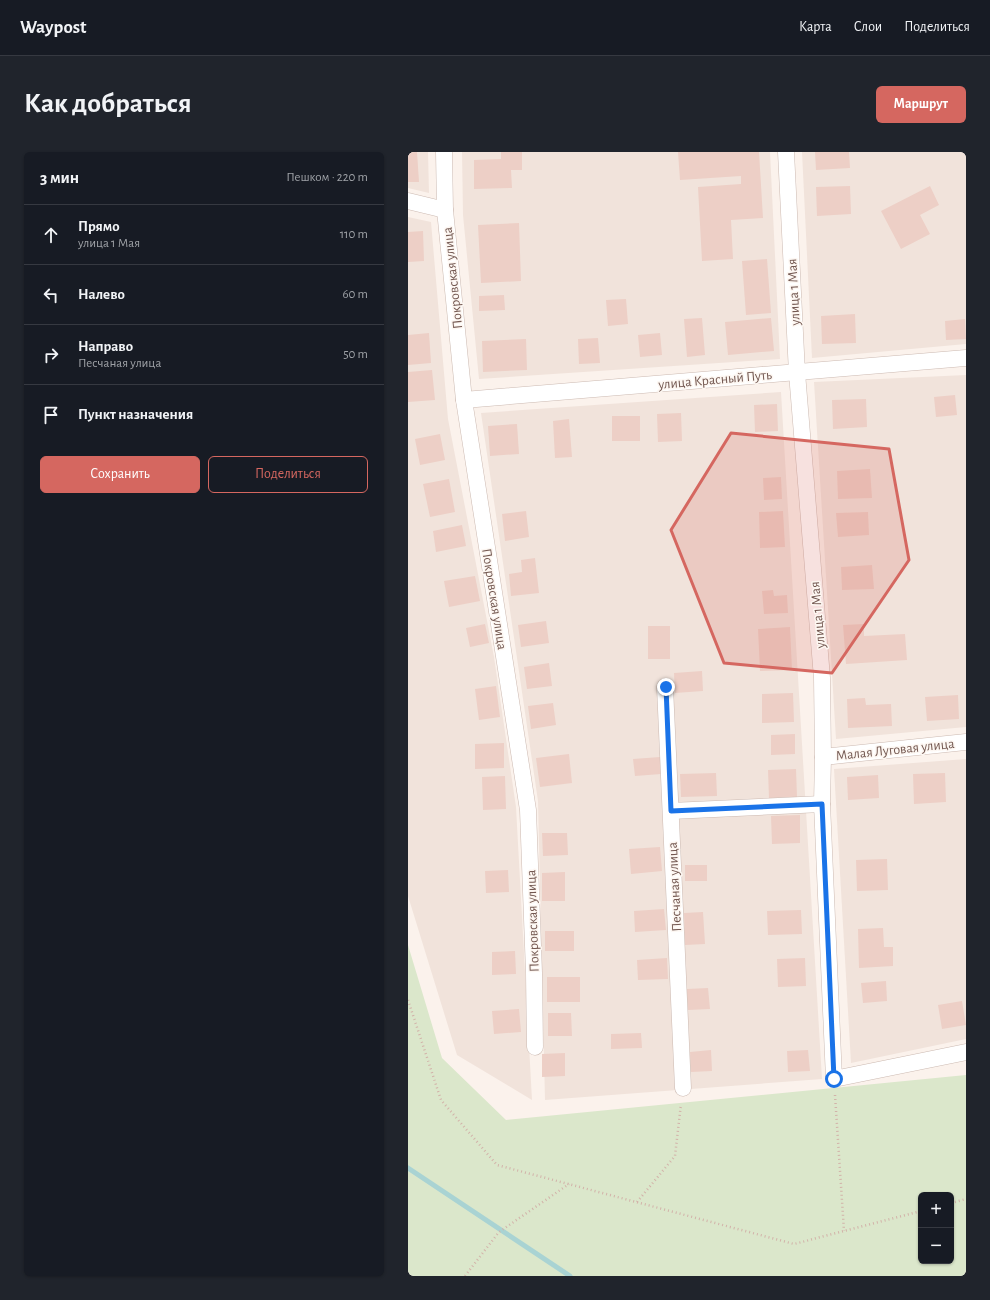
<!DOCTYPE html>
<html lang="ru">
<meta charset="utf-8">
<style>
:root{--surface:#171b24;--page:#20242c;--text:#f1f3f6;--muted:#9ea1a6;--line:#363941;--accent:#d56760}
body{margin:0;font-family:"Alegreya Sans",sans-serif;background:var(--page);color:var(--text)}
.controls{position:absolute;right:12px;bottom:12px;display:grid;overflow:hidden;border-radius:6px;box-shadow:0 1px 3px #0004}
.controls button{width:36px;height:36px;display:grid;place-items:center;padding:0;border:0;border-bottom:1px solid var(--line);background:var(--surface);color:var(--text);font:20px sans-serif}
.stop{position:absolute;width:12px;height:12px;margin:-9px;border:3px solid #1a73e8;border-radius:50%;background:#fff}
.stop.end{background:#1a73e8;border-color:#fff;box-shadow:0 1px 4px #0008}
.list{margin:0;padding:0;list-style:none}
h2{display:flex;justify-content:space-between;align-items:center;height:52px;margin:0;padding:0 16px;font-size:17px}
h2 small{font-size:13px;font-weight:400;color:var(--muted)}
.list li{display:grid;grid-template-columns:26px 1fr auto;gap:12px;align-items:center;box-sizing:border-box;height:60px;padding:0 16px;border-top:1px solid var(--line)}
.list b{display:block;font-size:15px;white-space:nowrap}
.list p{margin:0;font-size:13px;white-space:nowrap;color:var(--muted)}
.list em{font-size:13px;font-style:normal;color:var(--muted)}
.actions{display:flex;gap:8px;padding:12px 16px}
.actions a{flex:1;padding:9px 0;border:1px solid var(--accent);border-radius:6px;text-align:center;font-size:14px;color:var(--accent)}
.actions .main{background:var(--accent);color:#fff}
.icon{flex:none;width:22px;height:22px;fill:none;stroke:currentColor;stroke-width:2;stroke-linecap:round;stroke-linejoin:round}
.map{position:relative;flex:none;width:558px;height:1124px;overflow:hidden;border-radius:6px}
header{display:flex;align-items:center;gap:24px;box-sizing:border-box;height:56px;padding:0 20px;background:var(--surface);border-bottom:1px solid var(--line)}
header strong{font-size:19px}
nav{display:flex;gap:22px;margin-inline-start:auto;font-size:14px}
.intro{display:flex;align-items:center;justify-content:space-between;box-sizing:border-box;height:96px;padding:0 24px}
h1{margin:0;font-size:28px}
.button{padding:10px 18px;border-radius:6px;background:var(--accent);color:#fff;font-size:14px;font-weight:700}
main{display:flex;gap:24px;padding:0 24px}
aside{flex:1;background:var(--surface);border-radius:6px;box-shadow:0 1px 3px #0004}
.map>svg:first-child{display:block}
</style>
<header>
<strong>Waypost</strong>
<nav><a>Карта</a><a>Слои</a><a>Поделиться</a></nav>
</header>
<div class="intro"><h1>Как добраться</h1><a class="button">Маршрут</a></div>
<main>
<aside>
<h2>3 мин<small>Пешком · 220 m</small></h2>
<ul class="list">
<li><svg class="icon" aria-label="ahead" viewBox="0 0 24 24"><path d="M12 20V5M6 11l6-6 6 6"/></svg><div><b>Прямо</b><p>улица 1 Мая</p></div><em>110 m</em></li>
<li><svg class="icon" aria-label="left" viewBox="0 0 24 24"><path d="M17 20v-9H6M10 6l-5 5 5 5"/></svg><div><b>Налево</b></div><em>60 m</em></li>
<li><svg class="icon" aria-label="right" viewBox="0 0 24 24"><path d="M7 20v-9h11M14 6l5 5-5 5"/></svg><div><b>Направо</b><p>Песчаная улица</p></div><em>50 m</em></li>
<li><svg class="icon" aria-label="arrive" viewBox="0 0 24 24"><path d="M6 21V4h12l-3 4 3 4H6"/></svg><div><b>Пункт назначения</b></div></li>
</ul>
<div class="actions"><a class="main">Сохранить</a><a>Поделиться</a></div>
</aside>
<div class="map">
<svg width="558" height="1124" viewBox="0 0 558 1124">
<rect width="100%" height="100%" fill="#fbf2ec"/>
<g fill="#f1e3db">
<polygon points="0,0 20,0 21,41 0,36"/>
<polygon points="54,0 362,0 372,207 71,227 55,63"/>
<polygon points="394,0 558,0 558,192 404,206"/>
<polygon points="0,65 23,70 40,267 86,505 108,655 124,948 49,903 0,744"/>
<polygon points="558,223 558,575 428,587 406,230"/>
<polygon points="373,240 414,927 137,948 130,649 73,261"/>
<polygon points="558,607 558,887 443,911 426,617"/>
</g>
<path fill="#dbe7cb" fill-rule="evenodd" d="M0 793 34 906 98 968 558 923V1124H0ZM513 1043H543V1109H513Z"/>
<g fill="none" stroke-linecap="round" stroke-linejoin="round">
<polyline stroke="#a9d3d3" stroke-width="5" points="0,1016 162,1124"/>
</g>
<g fill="#edcfc6">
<polygon points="0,0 9,0 11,30 0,30"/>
<polygon points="93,0 114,0 114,18 103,18 104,36 66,37 66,8 93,7"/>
<polygon points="270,0 351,0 355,66 323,68 325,107 294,109 290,35 333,32 333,24 272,28"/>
<polygon points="407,0 441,0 442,16 408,18"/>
<polygon points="442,34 443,62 409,64 408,35"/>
<polygon points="522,34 531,53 512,63 522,82 493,97 473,59"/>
<polygon points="111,71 113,129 73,131 70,73"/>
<polygon points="15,79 16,109 0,110 0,80"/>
<polygon points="359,107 363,161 338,163 334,109"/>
<polygon points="96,143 97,158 71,159 71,144"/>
<polygon points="218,147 220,172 200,174 198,148"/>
<polygon points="447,162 448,191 414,192 413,164"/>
<polygon points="294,166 297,203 279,205 276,167"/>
<polygon points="363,166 366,199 320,203 317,170"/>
<polygon points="557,167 558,187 538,188 537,169"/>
<polygon points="21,181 23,211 0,213 0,183"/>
<polygon points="252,181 254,203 232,205 230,183"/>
<polygon points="190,186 192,211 171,212 170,187"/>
<polygon points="118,187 119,218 75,220 74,189"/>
<polygon points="24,218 27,248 0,250 0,220"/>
<polygon points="547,243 549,263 528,265 526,245"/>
<polygon points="458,247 459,275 425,277 424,248"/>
<polygon points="369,252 370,279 347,280 346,253"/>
<polygon points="273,261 274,289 250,290 249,262"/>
<rect x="204" y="264" width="28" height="25"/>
<polygon points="161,267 164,305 147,306 145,269"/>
<polygon points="109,272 111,302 82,304 80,274"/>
<polygon points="32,282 37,308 12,313 7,287"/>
<polygon points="462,317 464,346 430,347 429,319"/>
<polygon points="373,325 374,347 356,348 355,326"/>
<polygon points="41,327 47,360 22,365 15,332"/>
<polygon points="118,359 121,385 97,389 94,362"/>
<polygon points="375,359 377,395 352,396 351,360"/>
<polygon points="460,360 461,383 430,385 428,361"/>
<polygon points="54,373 58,394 28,400 25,379"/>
<polygon points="127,406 131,441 103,444 101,422 114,420 113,408"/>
<polygon points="464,413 466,437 434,438 433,415"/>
<polygon points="67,424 72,449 41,455 36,429"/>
<polygon points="365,438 366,444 379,443 380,461 356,462 354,439"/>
<polygon points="138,469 141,491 113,495 110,473"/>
<polygon points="77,472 81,491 62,495 58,476"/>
<polygon points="456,472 456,484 497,482 499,508 438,512 435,473"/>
<rect x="240" y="474" width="22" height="33"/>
<polygon points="382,475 384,518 352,519 350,477"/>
<polygon points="141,511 144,534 119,537 116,515"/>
<polygon points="294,519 295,539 267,541 266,521"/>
<polygon points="88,534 92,565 71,568 67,537"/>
<polygon points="385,541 386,570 354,571 354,542"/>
<polygon points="550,543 551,567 519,569 517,545"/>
<polygon points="457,546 458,553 483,552 484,574 440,576 439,547"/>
<polygon points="145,551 148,573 123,577 120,554"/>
<polygon points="387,582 387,602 363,603 363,583"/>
<polygon points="96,591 96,616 67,617 67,592"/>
<polygon points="161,602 164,631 132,635 128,606"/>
<polygon points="252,605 253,622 227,624 225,607"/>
<polygon points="388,617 389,645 361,646 360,618"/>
<polygon points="308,621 309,644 273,645 272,622"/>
<polygon points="537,621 538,650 506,652 505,622"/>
<polygon points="470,623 471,646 440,648 439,625"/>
<polygon points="97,624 98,657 75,658 74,625"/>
<polygon points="392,663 392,691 364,692 363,664"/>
<polygon points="134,681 159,681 160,703 135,704"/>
<polygon points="252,695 254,719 223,722 221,697"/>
<polygon points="479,707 480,738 449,739 448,708"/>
<rect x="277" y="713" width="22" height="16"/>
<polygon points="100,718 101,740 78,741 77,719"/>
<polygon points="157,720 157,749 134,749 134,721"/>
<polygon points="256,757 258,778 227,780 226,759"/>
<polygon points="393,758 394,782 360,783 359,759"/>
<polygon points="295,760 297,792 277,793 276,761"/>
<polygon points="475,776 476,795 485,795 485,814 451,816 450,777"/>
<rect x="137" y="779" width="29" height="20"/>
<polygon points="107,799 108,822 84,823 84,800"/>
<polygon points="259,806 260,827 230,828 229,808"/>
<polygon points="397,806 398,834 370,835 369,807"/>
<rect x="139" y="825" width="33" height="25"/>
<polygon points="478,829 479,849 455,851 453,831"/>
<polygon points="300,836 302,857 280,858 279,837"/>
<polygon points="554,849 558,873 534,877 530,853"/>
<polygon points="111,857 113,880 86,882 84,859"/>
<polygon points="140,861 163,861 164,884 140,884"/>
<polygon points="233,881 234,896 203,897 203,882"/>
<polygon points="303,898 304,919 283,920 282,900"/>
<polygon points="400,898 402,919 380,920 379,899"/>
<polygon points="157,901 157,924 134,925 134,902"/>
</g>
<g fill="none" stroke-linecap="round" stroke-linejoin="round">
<g stroke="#ccbab2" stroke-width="17">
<g id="street">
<polyline points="36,0 37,58 56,248 120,658 126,821 127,895"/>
<polyline points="378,0 389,221 414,526 415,605 414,652 426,927 558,900"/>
<polyline points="0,49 37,58"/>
<polyline points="56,248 558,206"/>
<polyline points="257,535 275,936"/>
<polyline points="415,605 558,590"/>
<polyline points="263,659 414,652"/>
</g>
</g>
<g stroke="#d2b2a9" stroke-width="2.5" stroke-dasharray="1 3" stroke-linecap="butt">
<polyline points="0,848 33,948 89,1013 386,1092 513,1059"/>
<polyline points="427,943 436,1079"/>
<polyline points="229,1050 267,1004 273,952"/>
<polyline points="543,1051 558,1047"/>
<polyline points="57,1124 91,1080 161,1032"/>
</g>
<use href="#street" stroke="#fff" stroke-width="16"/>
</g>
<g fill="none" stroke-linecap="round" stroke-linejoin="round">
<polyline stroke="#1a73e8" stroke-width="5" points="258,535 263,659 414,652 426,927"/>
</g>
<path fill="#d56760" fill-opacity="0.2" stroke="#d56760" stroke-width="3" stroke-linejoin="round" d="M323 281 481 297 501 408 424 521 316 511 263 378Z"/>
<g text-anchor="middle" stroke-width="3" stroke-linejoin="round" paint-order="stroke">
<g font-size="14" fill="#735851" stroke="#fdf7f2">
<text transform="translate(44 126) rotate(-96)" y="5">Покровская улица</text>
<text transform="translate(385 140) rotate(-93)" y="5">улица 1 Мая</text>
<text transform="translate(307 227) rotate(-5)" y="5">улица Красный Путь</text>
<text transform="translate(87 447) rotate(81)" y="5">Покровская улица</text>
<text transform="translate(409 463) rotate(-95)" y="5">улица 1 Мая</text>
<text transform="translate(487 597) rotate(-6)" y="5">Малая Луговая улица</text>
<text transform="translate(266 735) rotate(-93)" y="5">Песчаная улица</text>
<text transform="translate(124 769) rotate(-92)" y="5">Покровская улица</text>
</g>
</g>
</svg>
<div class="controls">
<button>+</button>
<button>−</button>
</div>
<div class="stop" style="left:426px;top:927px"></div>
<div class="stop end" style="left:258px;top:535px"></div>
</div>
</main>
